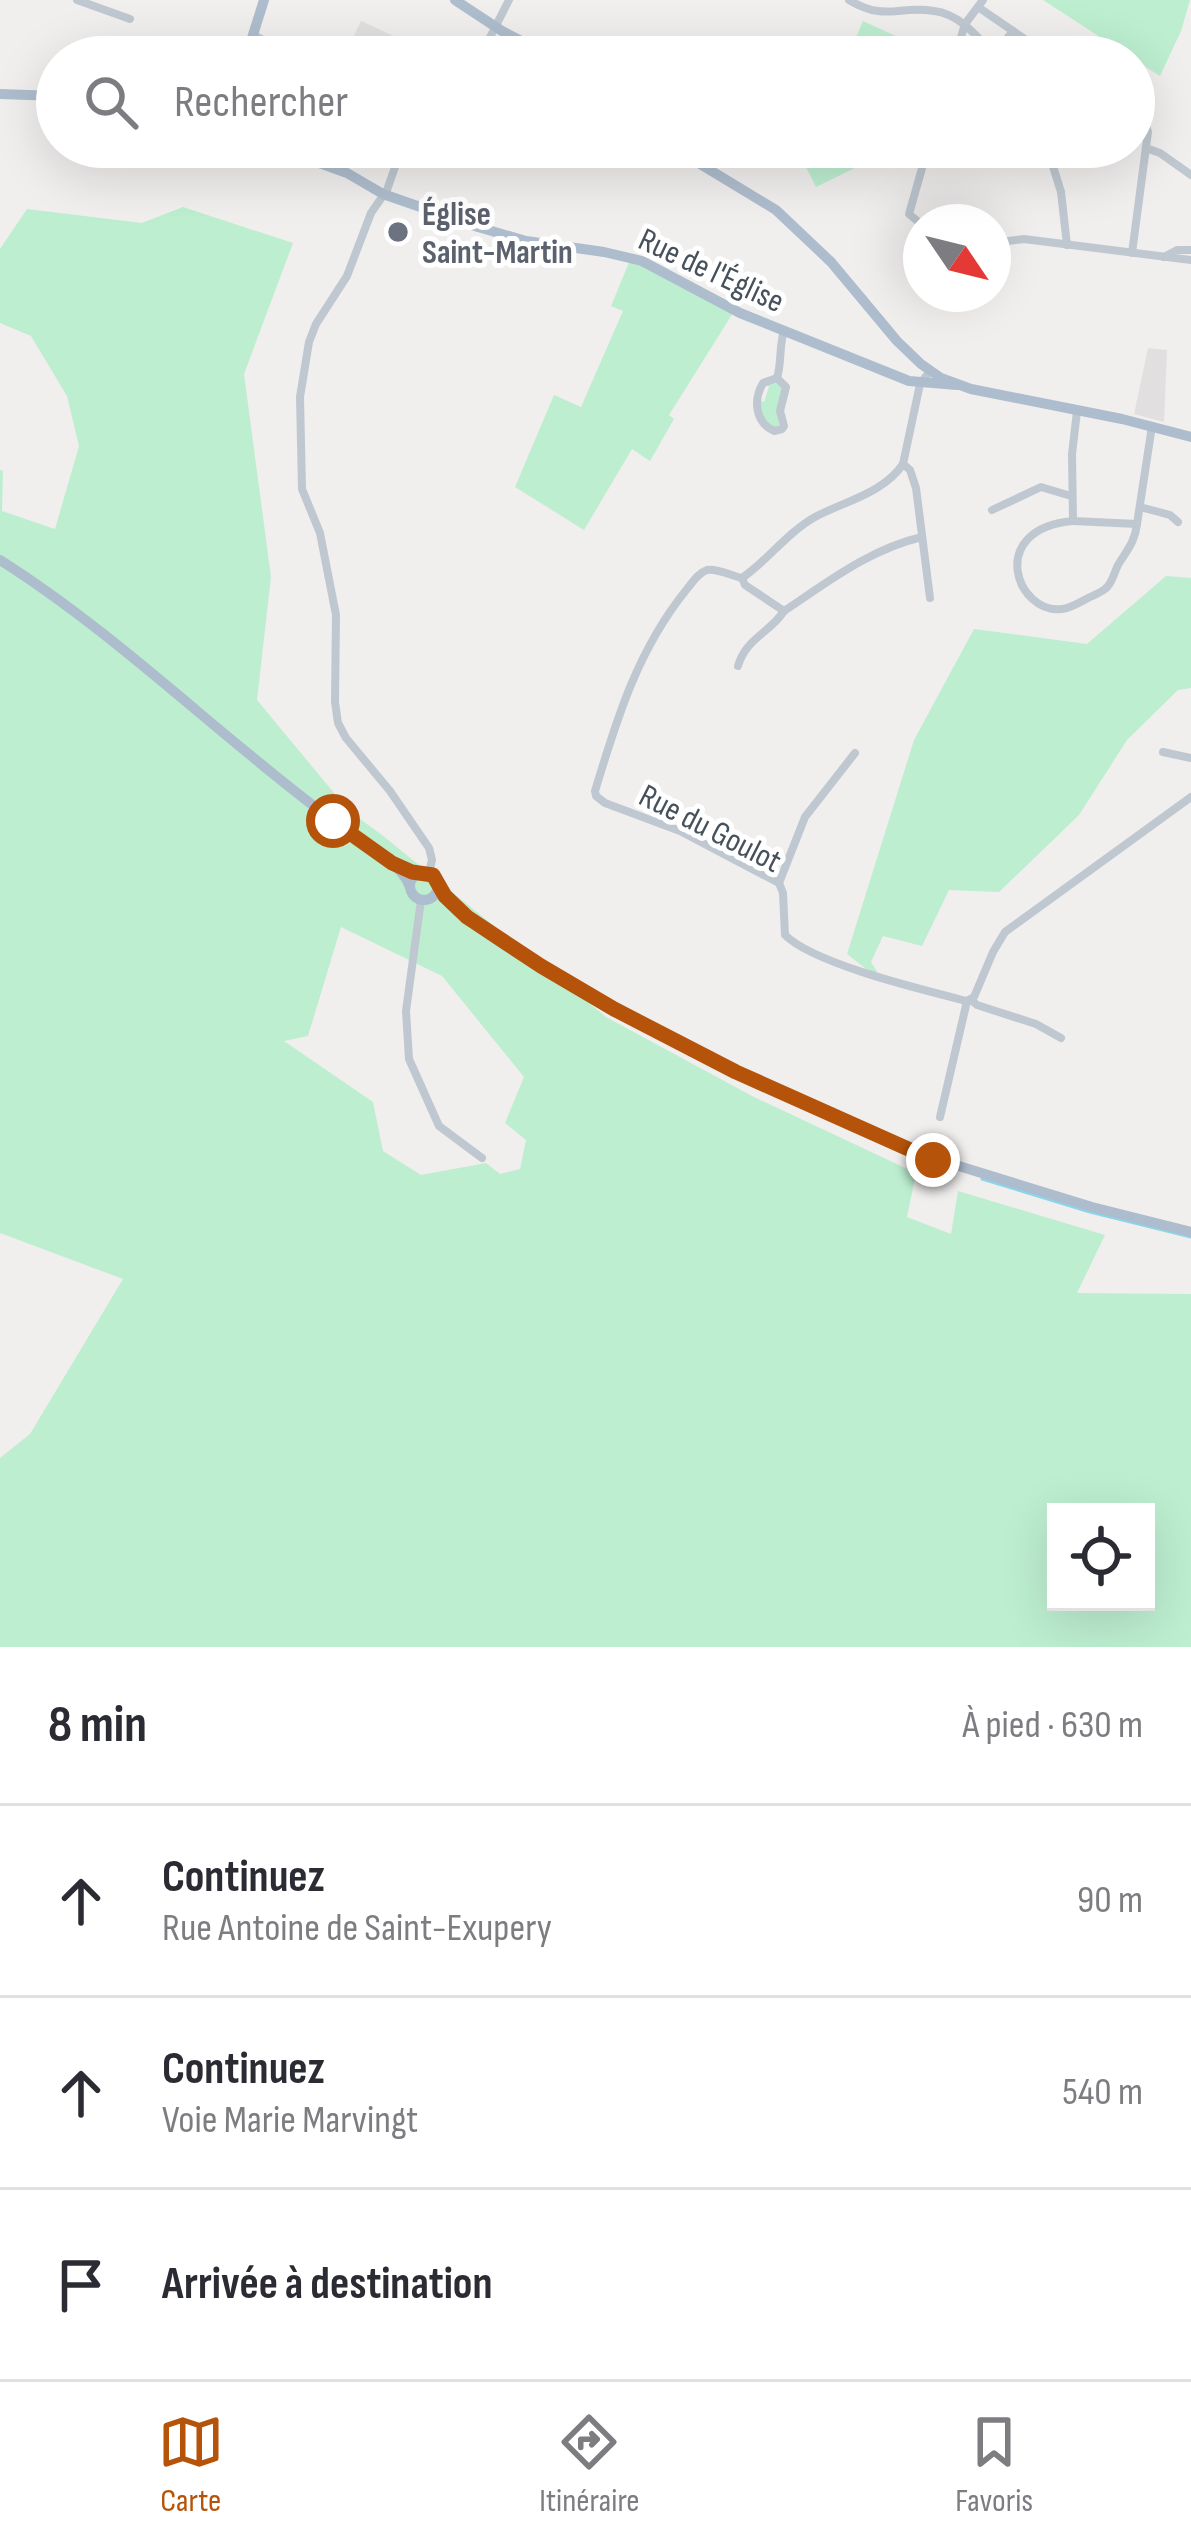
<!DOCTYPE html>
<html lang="fr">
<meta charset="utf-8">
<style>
:root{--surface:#fff;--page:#f2f2f3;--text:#2b2b33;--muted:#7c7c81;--line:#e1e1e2;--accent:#b45309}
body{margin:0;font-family:"Sofia Sans Condensed",sans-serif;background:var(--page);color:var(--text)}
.controls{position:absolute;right:36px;bottom:36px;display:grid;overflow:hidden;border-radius:0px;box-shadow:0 12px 48px #0002}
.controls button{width:108px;height:108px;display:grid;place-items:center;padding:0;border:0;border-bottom:3px solid var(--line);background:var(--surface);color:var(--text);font:60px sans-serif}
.compass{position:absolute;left:903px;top:204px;width:108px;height:108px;border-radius:50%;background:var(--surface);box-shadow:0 12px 48px #0002;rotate:125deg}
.stop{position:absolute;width:36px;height:36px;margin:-27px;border:9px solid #b45309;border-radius:50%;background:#fff}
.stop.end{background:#b45309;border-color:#fff;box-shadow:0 3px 12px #0008}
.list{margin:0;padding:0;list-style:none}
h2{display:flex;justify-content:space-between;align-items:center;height:156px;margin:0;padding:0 48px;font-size:51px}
h2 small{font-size:39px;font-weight:400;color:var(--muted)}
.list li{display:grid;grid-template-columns:78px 1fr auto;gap:36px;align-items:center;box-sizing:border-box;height:192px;padding:0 48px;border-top:3px solid var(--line)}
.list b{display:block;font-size:45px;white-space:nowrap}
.list p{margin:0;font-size:39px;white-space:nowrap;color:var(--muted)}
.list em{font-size:39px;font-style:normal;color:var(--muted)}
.icon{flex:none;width:66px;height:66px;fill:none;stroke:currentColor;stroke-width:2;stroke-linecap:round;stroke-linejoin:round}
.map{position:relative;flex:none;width:1191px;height:1647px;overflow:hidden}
.search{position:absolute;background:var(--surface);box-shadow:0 12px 48px #0002;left:36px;right:36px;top:36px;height:132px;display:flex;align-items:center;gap:30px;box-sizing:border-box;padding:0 42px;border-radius:66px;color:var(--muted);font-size:45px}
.sheet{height:732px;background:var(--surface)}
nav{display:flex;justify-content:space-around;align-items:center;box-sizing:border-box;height:168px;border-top:3px solid var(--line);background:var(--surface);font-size:33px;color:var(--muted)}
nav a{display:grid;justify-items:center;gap:6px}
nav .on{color:var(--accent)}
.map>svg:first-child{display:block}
</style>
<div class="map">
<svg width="1191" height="1647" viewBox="0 0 1191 1647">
<rect width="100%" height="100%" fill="#f1eeee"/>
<g fill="#e2dfe0">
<polygon points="361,21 396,37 389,57 344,57"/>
<polygon points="1148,348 1167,350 1164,422 1134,414"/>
</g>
<g fill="#bdeed0" fill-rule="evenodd">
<polygon points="1043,0 1190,0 1181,31 1160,76"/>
<polygon points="863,21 920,47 916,57 848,57"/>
<polygon points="804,147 877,147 871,160 816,187 800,155"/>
<path d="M183 207 293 243 244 374 271 577 257 700 349 811 382 835 606 1017 752 1096 916 1173 907 1217 951 1234 958 1191 1105 1235 1077 1293 1191 1294V1647H0V1458L30 1434 123 1279 0 1233V470L3 471 2 511 55 529 79 446 67 396 31 336 0 323V249L27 209 142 223ZM341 927 442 976 524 1077 505 1123 526 1140 520 1169 500 1174 486 1163 421 1175 383 1151 373 1102 284 1041 308 1036ZM1056 1512H1146V1602H1056Z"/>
<polygon points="630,260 733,313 669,415 674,419 650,461 632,449 584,530 515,487 554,395 581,407 623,311 611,306"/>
<path d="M776 381 783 387 780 424 776 428C764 421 760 415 759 400L764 402 769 387 766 383Z"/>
<polygon points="1166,576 1191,578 1191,688 1178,690 1127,740 1079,815 999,892 949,890 922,946 883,936 871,962 884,983 847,954 914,740 974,629 1087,644"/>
</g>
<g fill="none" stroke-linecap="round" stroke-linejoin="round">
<polyline stroke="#8bd5ea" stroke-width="3" points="982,1179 1090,1212 1191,1237"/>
<g stroke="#bfc8d0" stroke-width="8">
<polyline points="77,0 130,19"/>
<path d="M849 0C886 22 898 5 934 11 961 14 979 39 996 57"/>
<polyline points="978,7 1051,57"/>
<polyline points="254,35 293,57"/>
<polyline points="994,55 1013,31"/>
<polyline points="480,57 509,0"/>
<polyline points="955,57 965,24 983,0"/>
<polyline points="402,147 387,190 371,213 347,276 316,324 309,342 300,397 302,489 320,533 336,615 335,702 338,723 346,738 390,791 429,848 432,860 429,873"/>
<polyline points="1047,147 1061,192 1067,245"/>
<polyline points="1146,148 1160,153 1191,175"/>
<path d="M927 152C975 166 989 158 1036 147"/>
<polyline points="921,224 909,214 928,147"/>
<polyline points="993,243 1024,239 1191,260"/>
<polyline points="1132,253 1148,132 1145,122 1134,112"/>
<polyline points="1164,257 1177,250 1191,250"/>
<path d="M930 371 920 384 903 464C884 493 843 502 815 517 788 532 767 561 742 578 732 576 717 568 707 570 698 573 692 583 687 589 638 649 617 718 595 791L596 796 605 803 680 831 779 883 783 893 785 935C814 964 924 990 967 1001"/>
<path d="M777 378 763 383C753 400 755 422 774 431L782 429 784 426 780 411 786 387 777 378C782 361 779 345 784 331"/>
<polyline points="1077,411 1072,454 1073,521 1137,524 1152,426"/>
<polyline points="903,464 910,470 916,488 930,598"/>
<polyline points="1140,507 1170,515 1178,522"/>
<polyline points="992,510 1041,487 1071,496"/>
<path d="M1073 521C985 529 1017 615 1062 609 1071 608 1080 602 1088 598 1094 595 1100 593 1105 589 1112 584 1114 573 1118 565 1127 550 1135 542 1137 524"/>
<polyline points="742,578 745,585 784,611"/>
<path d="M738 666C746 638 770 633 784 611 828 582 870 549 922 537"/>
<polyline points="1163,752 1191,758"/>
<polyline points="779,883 805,817 855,753"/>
<polyline points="421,900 406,1011 409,1059 439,1126 482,1158"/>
<polyline points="971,1000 977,1005 1036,1024 1061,1038"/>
<polyline points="940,1117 967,1001 974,997 993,952 1005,932 1191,797"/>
</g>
<g stroke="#aebdcd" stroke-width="10">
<polyline points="455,0 502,31 552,57"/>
<polyline points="246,57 264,0"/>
<polyline points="0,94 57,96"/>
<polyline points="275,147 347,173 383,194 478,227 526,241 604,252 642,261 740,313 909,381 957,385"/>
<polyline points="672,147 776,210 831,262 897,341 921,364 941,378 971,389 1122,419 1191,437"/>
<path d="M0 560C117 634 216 733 327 816 351 834 400 859 410 887"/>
<circle cx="424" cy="886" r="14"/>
<path d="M438 888C477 939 562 977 617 1011"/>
<polyline points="614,1009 712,1060 910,1151 1092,1207 1191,1232"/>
</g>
</g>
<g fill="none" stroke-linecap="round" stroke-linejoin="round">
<polyline stroke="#b45309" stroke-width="15" points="333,821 392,863 412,872 433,875 445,896 467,917 541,966 614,1009 736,1072 933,1160"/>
</g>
<circle fill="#6b7280" stroke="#fff" stroke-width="4.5" cx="398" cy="232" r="12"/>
<g text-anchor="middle" stroke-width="10" stroke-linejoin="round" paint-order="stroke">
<g font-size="33" font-weight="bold" fill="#5b616d" stroke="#fff" text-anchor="start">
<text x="422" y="225">Église<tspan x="422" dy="38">Saint-Martin</tspan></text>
</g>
<g font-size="33" fill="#47515b" stroke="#fff">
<text transform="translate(712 269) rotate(25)" y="12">Rue de l'Église</text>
<text transform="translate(711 827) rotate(27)" y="12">Rue du Goulot</text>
</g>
</g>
</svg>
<div class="controls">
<button><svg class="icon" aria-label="locate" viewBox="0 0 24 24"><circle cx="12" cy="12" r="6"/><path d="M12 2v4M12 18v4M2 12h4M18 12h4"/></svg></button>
</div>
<svg class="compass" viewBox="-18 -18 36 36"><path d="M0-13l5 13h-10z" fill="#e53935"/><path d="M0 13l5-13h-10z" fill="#7c7c81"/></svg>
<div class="stop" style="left:333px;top:821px"></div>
<div class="stop end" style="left:933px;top:1160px"></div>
<div class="search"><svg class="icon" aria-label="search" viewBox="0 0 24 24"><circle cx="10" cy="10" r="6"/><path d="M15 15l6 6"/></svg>Rechercher</div>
</div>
<section class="sheet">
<h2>8 min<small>À pied · 630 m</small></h2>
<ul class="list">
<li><svg class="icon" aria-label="ahead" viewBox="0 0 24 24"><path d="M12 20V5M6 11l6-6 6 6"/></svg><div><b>Continuez</b><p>Rue Antoine de Saint-Exupery</p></div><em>90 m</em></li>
<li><svg class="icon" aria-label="ahead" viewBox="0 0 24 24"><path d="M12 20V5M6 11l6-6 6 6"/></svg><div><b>Continuez</b><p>Voie Marie Marvingt</p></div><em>540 m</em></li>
<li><svg class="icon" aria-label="arrive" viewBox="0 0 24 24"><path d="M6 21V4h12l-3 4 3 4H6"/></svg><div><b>Arrivée à destination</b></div></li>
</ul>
</section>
<nav>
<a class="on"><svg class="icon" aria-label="map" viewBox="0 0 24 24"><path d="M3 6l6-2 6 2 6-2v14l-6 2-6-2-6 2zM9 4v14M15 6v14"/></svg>Carte</a>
<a><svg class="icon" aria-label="directions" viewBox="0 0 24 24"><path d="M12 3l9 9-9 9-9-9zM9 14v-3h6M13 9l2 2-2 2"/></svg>Itinéraire</a>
<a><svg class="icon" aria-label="saved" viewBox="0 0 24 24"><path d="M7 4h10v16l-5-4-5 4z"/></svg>Favoris</a>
</nav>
